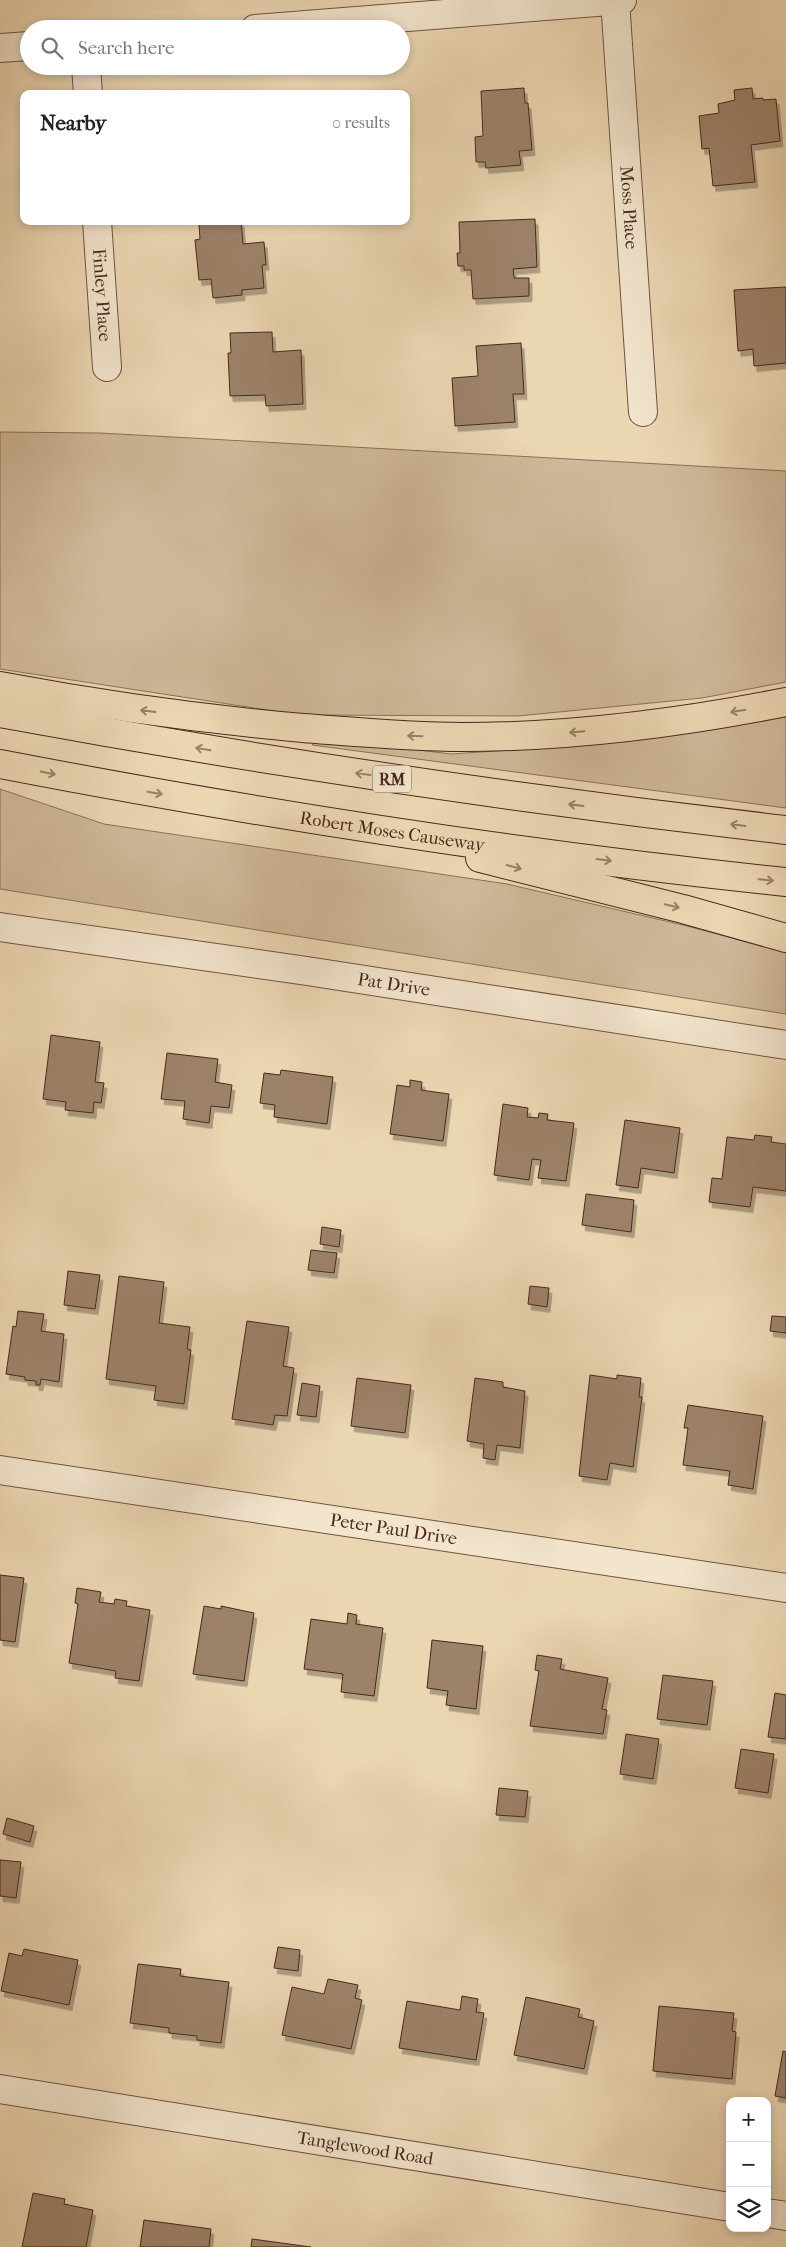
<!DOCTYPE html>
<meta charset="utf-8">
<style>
:root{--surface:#fff;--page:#f6f6f6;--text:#222;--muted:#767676;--line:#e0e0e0}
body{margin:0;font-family:"IM FELL French Canon",serif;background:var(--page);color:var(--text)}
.controls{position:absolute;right:15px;bottom:15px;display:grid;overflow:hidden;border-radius:10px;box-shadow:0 2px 8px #0003}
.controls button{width:45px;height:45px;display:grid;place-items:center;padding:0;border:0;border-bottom:1px solid var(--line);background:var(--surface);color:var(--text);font:25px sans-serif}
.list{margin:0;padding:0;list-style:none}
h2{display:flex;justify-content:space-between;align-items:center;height:65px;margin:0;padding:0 20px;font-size:21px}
h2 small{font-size:16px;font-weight:400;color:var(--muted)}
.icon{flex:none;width:28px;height:28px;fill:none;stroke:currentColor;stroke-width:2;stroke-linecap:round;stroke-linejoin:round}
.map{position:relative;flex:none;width:786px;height:2247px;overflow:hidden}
.search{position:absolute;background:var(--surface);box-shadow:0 2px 8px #0003;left:20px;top:20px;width:390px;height:55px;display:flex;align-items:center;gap:12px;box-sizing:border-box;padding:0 18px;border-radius:28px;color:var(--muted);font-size:19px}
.panel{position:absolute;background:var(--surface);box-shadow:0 2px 8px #0003;left:20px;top:90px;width:390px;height:135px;border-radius:10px}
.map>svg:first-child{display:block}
</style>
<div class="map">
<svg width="786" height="2247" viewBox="0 0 786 2247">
<defs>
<filter id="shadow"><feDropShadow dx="3" dy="5.5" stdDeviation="0" flood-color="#0004"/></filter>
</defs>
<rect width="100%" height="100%" fill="#ebd6b2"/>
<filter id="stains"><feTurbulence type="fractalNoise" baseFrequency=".004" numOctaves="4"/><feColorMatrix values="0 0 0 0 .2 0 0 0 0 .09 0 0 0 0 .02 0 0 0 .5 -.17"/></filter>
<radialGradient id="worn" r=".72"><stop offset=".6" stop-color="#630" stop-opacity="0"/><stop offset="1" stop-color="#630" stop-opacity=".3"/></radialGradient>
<g fill="#cfb899" stroke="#8c705b">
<polygon points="0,432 100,433 786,471 786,682 702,698 518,716 300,715 0,669"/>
<polygon points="786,717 786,808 312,745 322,738 451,754 585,745"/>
<polygon points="0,789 104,824 507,884 687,926 786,952 786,1014 0,889"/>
</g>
<g fill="#9d826a" stroke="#48281d" filter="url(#shadow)">
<polygon points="524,88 525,103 528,103 532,150 519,151 521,165 486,168 485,162 476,162 475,137 483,136 481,91"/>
<polygon points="752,88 753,99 763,98 763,100 776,99 780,141 751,145 755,182 713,186 709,148 702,149 699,116 719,113 718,104 735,100 734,90"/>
<polygon points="535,219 537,267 513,269 514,278 529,278 529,296 473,299 471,270 464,270 464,266 458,266 457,253 460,253 459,222"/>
<polygon points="215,221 241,221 243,244 264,242 266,265 262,265 264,288 242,290 242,295 213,298 211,279 199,280 195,240 200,239 199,223"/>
<polygon points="786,287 786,363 754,366 753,349 738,351 734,290"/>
<polygon points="272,332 273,352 301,350 303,404 266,406 265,395 230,396 228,353 231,353 230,333"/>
<polygon points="521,343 524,394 513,394 515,422 455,426 452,378 478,376 476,346"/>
<polygon points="51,1035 100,1042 95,1082 104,1083 101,1103 94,1102 93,1113 65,1110 66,1102 43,1099"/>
<polygon points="167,1053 218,1059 215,1082 232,1085 229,1108 211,1106 209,1123 183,1119 185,1101 161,1099"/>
<polygon points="281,1070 333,1077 327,1124 274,1117 275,1105 260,1103 264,1073 280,1075"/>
<polygon points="410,1080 422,1082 421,1090 449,1094 443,1141 390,1134 397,1085 410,1087"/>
<polygon points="503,1104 528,1108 527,1117 538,1118 539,1113 548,1114 547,1120 574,1123 566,1181 538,1178 541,1160 532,1159 529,1180 494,1175"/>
<polygon points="625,1120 680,1128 674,1173 641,1168 638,1188 616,1185"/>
<polygon points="755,1135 772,1137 771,1142 786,1144 786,1191 753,1187 750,1207 709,1202 712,1178 722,1179 727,1137 754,1140"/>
<polygon points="586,1194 634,1200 631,1232 582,1225"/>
<polygon points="322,1227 341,1230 339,1247 320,1244"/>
<polygon points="311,1250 337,1253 334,1273 308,1270"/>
<polygon points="68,1271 100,1275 95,1309 64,1305"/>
<polygon points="119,1276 164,1282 159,1323 190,1327 187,1349 191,1350 184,1404 154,1400 156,1386 106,1379"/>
<polygon points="530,1286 549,1288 547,1307 528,1304"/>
<polygon points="18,1311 44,1314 41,1331 64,1334 59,1382 41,1379 40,1385 36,1385 36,1381 25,1380 25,1377 6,1374 13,1326 16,1327"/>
<polygon points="772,1316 786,1317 786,1333 770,1331"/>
<polygon points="247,1321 289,1327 283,1366 294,1368 287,1416 275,1415 273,1425 232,1419"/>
<polygon points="590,1375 617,1379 617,1375 641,1378 639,1397 642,1397 633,1467 610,1463 607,1480 579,1476"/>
<polygon points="357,1378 411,1385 405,1433 351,1426"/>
<polygon points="475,1378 503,1382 503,1387 525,1391 520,1448 497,1445 495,1460 483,1458 484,1444 467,1441"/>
<polygon points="302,1383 320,1386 316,1417 297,1415"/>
<polygon points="688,1405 763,1416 753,1489 728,1485 730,1471 683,1465 688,1428 684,1428"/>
<polygon points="0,1575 24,1578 15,1642 0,1640"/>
<polygon points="77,1588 101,1592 99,1602 114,1604 115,1599 127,1601 126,1606 150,1610 139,1681 115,1678 116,1671 69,1663 78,1604 75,1603"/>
<polygon points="204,1606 221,1609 221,1606 254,1613 244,1681 193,1674"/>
<polygon points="348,1613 357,1615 356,1624 383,1628 374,1696 341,1692 343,1674 304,1669 311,1619 347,1624"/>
<polygon points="432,1640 483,1646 476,1709 446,1705 448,1691 427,1688"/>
<polygon points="537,1655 562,1659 560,1669 608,1678 602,1709 607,1710 603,1734 530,1726 539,1671 535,1670"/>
<polygon points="663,1675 713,1681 707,1725 657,1719"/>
<polygon points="775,1693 786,1695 786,1739 768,1737"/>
<polygon points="626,1734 659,1739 653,1779 620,1774"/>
<polygon points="741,1749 774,1754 768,1793 735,1788"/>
<polygon points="499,1788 528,1791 525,1817 496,1815"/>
<polygon points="7,1818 34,1826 30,1842 3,1834"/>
<polygon points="0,1860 21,1862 16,1898 0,1896"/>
<polygon points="278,1947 300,1950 298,1971 274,1968"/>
<polygon points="24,1949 78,1960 69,2005 1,1991 9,1953 22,1956"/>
<polygon points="138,1964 181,1969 180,1976 229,1982 221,2043 197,2040 197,2036 169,2033 169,2028 130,2023"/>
<polygon points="328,1979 358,1985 355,1998 362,2000 351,2049 282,2035 292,1987 324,1994"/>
<polygon points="462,1996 478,1999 476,2012 484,2013 476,2060 399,2048 407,2001 460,2010"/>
<polygon points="526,1997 580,2009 578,2017 594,2021 584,2069 514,2055"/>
<polygon points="659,2006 734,2013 732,2031 736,2032 732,2079 653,2071"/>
<polygon points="783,2051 786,2052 786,2098 775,2096"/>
<polygon points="33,2193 65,2199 64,2204 93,2210 86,2247 22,2247"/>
<polygon points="144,2220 211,2229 209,2247 140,2247"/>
<polygon points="252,2239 311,2247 251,2247"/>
</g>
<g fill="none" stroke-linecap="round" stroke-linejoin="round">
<g stroke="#715442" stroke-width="30">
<g id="street">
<path id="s1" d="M615 0 643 412"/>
<polyline points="255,29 622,0"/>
<polyline points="0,48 29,46"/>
<polyline points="86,66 88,94"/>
<path id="s2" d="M97 221 107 367"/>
<path id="s3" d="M0 927 307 971 786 1045"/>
<path id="s4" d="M0 1470 786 1588"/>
<path id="s5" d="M0 2089 730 2207"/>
<polyline points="767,2213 786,2216"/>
</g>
</g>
<g stroke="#48281d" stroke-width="30">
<g id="highway">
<path d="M0 686C101 705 201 719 303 728 356 732 409 737 462 737 571 737 680 723 786 702"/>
<path d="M0 713C261 761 523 800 786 830"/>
<path id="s6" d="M0 764C260 814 522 855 786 882"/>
<polyline points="480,858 683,909 786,938"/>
</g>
</g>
<use href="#street" stroke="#f2e4cd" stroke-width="28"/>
<use href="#highway" stroke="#ebd6b2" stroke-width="28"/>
</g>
<defs><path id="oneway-shaft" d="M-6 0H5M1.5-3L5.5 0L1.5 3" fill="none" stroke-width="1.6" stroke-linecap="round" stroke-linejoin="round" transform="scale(1.25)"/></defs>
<g stroke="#9a7f68">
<use href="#oneway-shaft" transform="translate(148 711) rotate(-173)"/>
<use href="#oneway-shaft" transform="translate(738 711) rotate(170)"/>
<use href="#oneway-shaft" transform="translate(577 732) rotate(175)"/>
<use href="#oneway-shaft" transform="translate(415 736) rotate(-178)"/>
<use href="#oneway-shaft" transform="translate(203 749) rotate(-171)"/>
<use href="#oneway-shaft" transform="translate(48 773) rotate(11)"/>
<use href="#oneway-shaft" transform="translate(363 774) rotate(-172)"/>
<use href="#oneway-shaft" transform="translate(155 793) rotate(10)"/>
<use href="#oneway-shaft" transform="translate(576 805) rotate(-173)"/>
<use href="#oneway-shaft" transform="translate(738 825) rotate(-173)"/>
<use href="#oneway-shaft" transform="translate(604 860) rotate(7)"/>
<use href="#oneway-shaft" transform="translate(514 867) rotate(15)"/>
<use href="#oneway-shaft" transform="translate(766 880) rotate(6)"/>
<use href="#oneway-shaft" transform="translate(672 906) rotate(14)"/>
</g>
<g text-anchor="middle" stroke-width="4" stroke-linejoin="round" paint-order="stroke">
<rect fill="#f2e4cd" stroke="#7b6052" stroke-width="1" x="373" y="765.5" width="38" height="27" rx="4"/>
<g font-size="16" font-weight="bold" fill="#48281d">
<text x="392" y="785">RM</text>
</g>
<g font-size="18" fill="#48281d" stroke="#f2e4cd">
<text dy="6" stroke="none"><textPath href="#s1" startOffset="208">Moss Place</textPath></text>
<text dy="6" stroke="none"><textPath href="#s2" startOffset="74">Finley Place</textPath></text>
<text dy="6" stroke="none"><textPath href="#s6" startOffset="398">Robert Moses Causeway</textPath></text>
<text dy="6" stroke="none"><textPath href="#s3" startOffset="398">Pat Drive</textPath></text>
<text dy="6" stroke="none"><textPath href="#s4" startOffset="398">Peter Paul Drive</textPath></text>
<text dy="6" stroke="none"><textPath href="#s5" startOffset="370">Tanglewood Road</textPath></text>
</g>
</g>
<rect width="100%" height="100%" filter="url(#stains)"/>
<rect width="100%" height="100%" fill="url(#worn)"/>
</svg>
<div class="controls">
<button>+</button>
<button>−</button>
<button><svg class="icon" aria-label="layers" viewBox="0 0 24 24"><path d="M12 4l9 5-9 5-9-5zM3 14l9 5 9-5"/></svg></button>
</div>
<div class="search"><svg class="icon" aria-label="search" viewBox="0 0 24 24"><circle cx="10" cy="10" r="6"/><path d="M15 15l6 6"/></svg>Search here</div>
<section class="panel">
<h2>Nearby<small>0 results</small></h2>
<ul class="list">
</ul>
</section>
</div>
